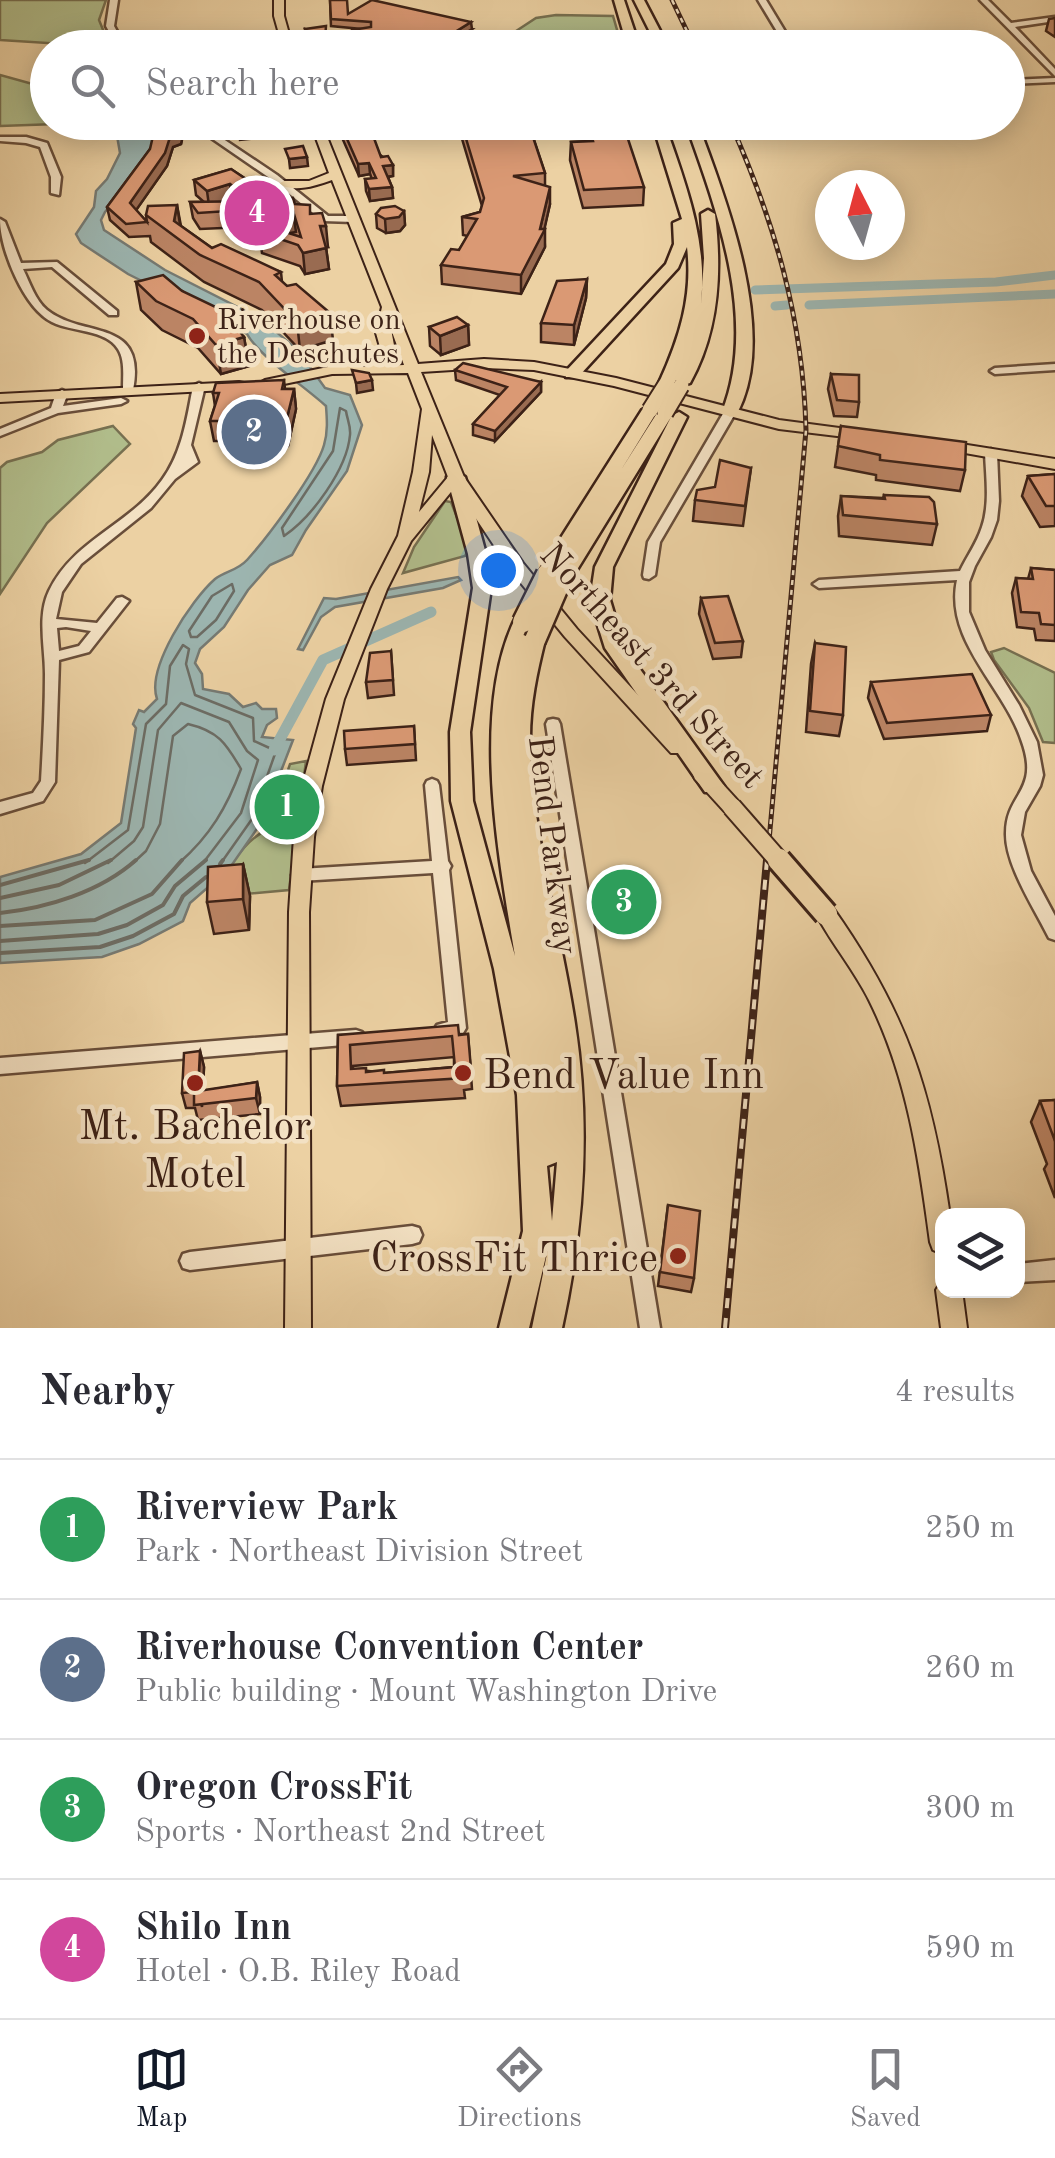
<!DOCTYPE html>
<meta charset="utf-8">
<style>
:root{--surface:#fff;--page:#f2f2f3;--text:#2b2b33;--muted:#7c7c81;--line:#e1e1e2;--accent:#111827}
body{margin:0;font-family:"Old Standard TT",serif;background:var(--page);color:var(--text)}
.controls{position:absolute;right:30px;bottom:30px;display:grid;overflow:hidden;border-radius:20px;box-shadow:0 5px 25px #0003}
.controls button{width:90px;height:90px;display:grid;place-items:center;padding:0;border:0;border-bottom:2px solid var(--line);background:var(--surface);color:var(--text);font:50px sans-serif}
.compass{position:absolute;left:815px;top:170px;width:90px;height:90px;border-radius:50%;background:var(--surface);box-shadow:0 5px 25px #0003;rotate:354deg}
.you{position:absolute;left:498px;top:570px;width:35px;height:35px;margin:-25px;border:8px solid #fff;border-radius:50%;background:#1a73e8;box-shadow:0 0 0 15px #1a73e833}
.badge{display:grid;place-items:center;width:65px;height:65px;border-radius:50%;background:var(--accent);color:#fff;font-size:32px;font-weight:700}
.pin{position:absolute;translate:-50% -50%;border:5px solid #fff;box-shadow:0 2px 10px #0006}
.list{margin:0;padding:0;list-style:none}
h2{display:flex;justify-content:space-between;align-items:center;height:130px;margin:0;padding:0 40px;font-size:42px}
h2 small{font-size:32px;font-weight:400;color:var(--muted)}
.list li{display:grid;grid-template-columns:65px 1fr auto;gap:30px;align-items:center;box-sizing:border-box;height:140px;padding:0 40px;border-top:2px solid var(--line)}
.list b{display:block;font-size:38px;white-space:nowrap}
.list p{margin:0;font-size:32px;white-space:nowrap;color:var(--muted)}
.list em{font-size:32px;font-style:normal;color:var(--muted)}
.icon{flex:none;width:55px;height:55px;fill:none;stroke:currentColor;stroke-width:2;stroke-linecap:round;stroke-linejoin:round}
.map{position:relative;flex:none;width:1055px;height:1328px;overflow:hidden}
.search{position:absolute;background:var(--surface);box-shadow:0 5px 25px #0003;left:30px;right:30px;top:30px;height:110px;display:flex;align-items:center;gap:25px;box-sizing:border-box;padding:0 35px;border-radius:55px;color:var(--muted);font-size:38px}
.sheet{height:690px;background:var(--surface)}
nav{display:flex;justify-content:space-around;align-items:center;box-sizing:border-box;height:140px;border-top:2px solid var(--line);background:var(--surface);font-size:28px;color:var(--muted)}
nav a{display:grid;justify-items:center;gap:5px}
nav .on{color:var(--accent)}
.map>svg:first-child{display:block}
</style>
<div class="map">
<svg width="1055" height="1328" viewBox="0 0 1055 1328">
<rect width="100%" height="100%" fill="#ecd1a3"/>
<filter id="stains"><feTurbulence type="fractalNoise" baseFrequency=".002" numOctaves="4"/><feColorMatrix values="0 0 0 0 .2 0 0 0 0 .09 0 0 0 0 .02 0 0 0 .5 -.17"/></filter>
<radialGradient id="worn" r=".72"><stop offset=".6" stop-color="#630" stop-opacity="0"/><stop offset="1" stop-color="#630" stop-opacity=".3"/></radialGradient>
<g fill="#b1bd8b" stroke="#777051" stroke-width="2.5">
<polygon points="0,0 106,0 99,20 110,47 0,40"/>
<polygon points="556,15 613,16 622,47 515,47 513,33 536,18"/>
<polygon points="0,75 47,88 48,122 86,123 0,126"/>
<polygon points="113,426 130,444 47,523 0,594 0,468 7,462 42,452 58,440"/>
<polygon points="445,501 451,502 469,548 465,556 403,573 414,547"/>
<polygon points="1004,648 1055,673 1055,743 1043,742 1029,708 994,660 991,652"/>
<path d="M306 761 289 890 214 897C225 872 243 841 268 829L290 764Z"/>
</g>
<g fill="#9cb5b0" stroke="#767a73" stroke-width="2.5">
<path d="M104 123H149L157 136 132 182 105 212 101 220 104 230 165 270 261 319 298 350 325 388 350 395 362 425 347 471 306 530 292 555 270 565 248 590 224 627 200 649 195 663 202 674 203 689 229 694 243 707 256 703 262 709H276L277 718 267 725 262 737 293 740 261 823 229 869 190 903 183 921 139 944 102 957 0 963V877L81 854 121 823 136 728 133 724 139 710 144 712 157 699C146 668 191 600 215 579 225 571 237 571 247 560 267 538 316 473 324 445 328 432 327 419 326 406 304 386 260 357 247 334L128 274 81 243 76 234 94 207 96 191 107 179 120 153 116 130Z"/>
<polygon points="458,577 461,580 443,588 335,607 321,617 303,650 298,649 324,598 336,599"/>
</g>
<g fill="none" stroke-linecap="round" stroke-linejoin="round">
<g stroke="#6c6c64" stroke-width="2.5">
<path d="M340 408 346 411C347 419 351 426 350 435 347 469 312 517 284 536L282 528 333 451Z"/>
<polygon points="232,584 234,591 216,620 197,637 191,637 189,631 212,596"/>
<polyline points="85,863 128,830 146,724 166,704 170,666 183,645 189,649 186,664 195,695 253,718 254,741 276,751 252,819 221,863"/>
<polyline points="108,863 134,841 143,827 158,730 181,703 229,722 247,751 258,760 241,813 203,863"/>
<path d="M133 863 146 851 160 824 173 736 188 724C218 731 226 743 241 769 227 807 210 836 179 863"/>
</g>
<g stroke="#6c6c64" stroke-width="4">
<polyline points="220,864 223,860"/>
<polyline points="0,885 89,860"/>
<polyline points="0,898 59,885 111,860"/>
<path d="M0 913C47 908 100 892 136 860"/>
<polyline points="0,926 95,920 152,894 182,860"/>
<polyline points="0,941 98,934 127,925 163,905 175,886 206,860"/>
<polyline points="0,953 100,947 133,936 174,914 183,896 206,877"/>
</g>
<g stroke="#9cb5b0" stroke-width="9">
<polyline points="755,290 996,282 1055,275"/>
<polyline points="809,305 1055,294"/>
<polyline points="775,306 787,305"/>
</g>
<polyline stroke="#9cb5b0" stroke-width="11" points="274,750 323,660 431,612"/>
<g stroke="#694e3a" stroke-width="5">
<g id="minor">
<polygon points="110,0 118,0 114,26 126,48 118,48 106,26"/>
<polygon points="758,0 766,0 795,48 787,48"/>
<polygon points="980,0 988,0 1011,23 1055,17 1055,21 1015,27 1055,69 1055,76"/>
<polygon points="1055,78 1055,82 1008,84 1008,80"/>
<polygon points="188,122 198,122 277,175 328,216 354,216 359,219 354,222 323,221 271,179"/>
<polygon points="0,137 26,137 47,143 61,177 59,195 51,193 51,177 40,147 26,143 0,141"/>
<path d="M0 219 5 222 21 263 57 262 117 311V315H109L52 267 23 269C30 283 35 300 47 310 83 339 147 317 133 390H125L123 388C123 375 125 360 118 349 106 329 71 332 52 322 24 308 0 250 0 219Z"/>
<polygon points="1055,364 1055,370 995,374 990,371 995,368"/>
<path d="M199 383 205 386 191 445 198 462 175 479 151 508 81 564 62 592 56 619 97 623 117 598 122 597 129 601 89 652 59 660 55 782 43 801 0 814V802L33 793 41 781C43 746 45 710 45 674 45 647 37 616 49 591 73 540 131 524 162 480 182 453 187 418 193 386ZM66 627 91 631 79 646 59 651 57 628Z"/>
<polygon points="62,390 68,393 63,406 121,398 127,401 121,404 58,413 0,436 0,429 51,408 56,393"/>
<polygon points="730,409 736,412 660,542 655,575 649,579 644,578 643,575 648,542 724,412"/>
<path d="M991 449 997 453 999 501 997 520 991 537 975 566 969 582V612L985 650 1019 705 1037 742 1043 775 1040 786 1025 812 1021 835 1031 871 1055 916V940L1049 938C1035 909 1005 865 1006 833 1006 792 1041 792 1021 739 1003 686 944 640 957 580L819 588 813 584 819 580 960 571C967 556 977 543 982 527 990 504 986 477 985 453Z"/>
<polygon points="553,719 558,720 560,724 660,1328 640,1328 546,724 548,720"/>
<polygon points="432,779 437,781 439,785 448,861 451,866 449,870 466,1028 463,1033 443,1037 437,1035 434,1030 437,1025 448,1022 433,873 300,881 294,879 292,875 294,871 300,869 432,861 425,785 427,781"/>
<polygon points="356,1030 362,1032 365,1037 362,1042 356,1044 0,1074 0,1058"/>
<polygon points="412,1226 419,1228 422,1235 419,1242 412,1244 190,1270 183,1268 180,1261 183,1254 190,1252"/>
<polygon points="1055,1260 1055,1280 1018,1282 1018,1264"/>
</g>
</g>
<g stroke="#3d2217" stroke-width="4">
<g id="major">
<polygon points="274,0 284,0 284,16 293,48 283,48 274,16"/>
<path d="M310 122H321L418 364 484 359 534 362 616 378 779 420 862 431 869 435 862 439 779 429 614 386 534 370 484 368 421 372 464 477 523 563 577 629 687 748 685 753H671L565 637 511 571 455 487 411 541 387 589 344 699 322 786 314 837 309 912 311 1328H285L289 912 294 837 302 786 326 699 371 589 398 536 413 472 422 409 408 373 332 374 265 388 258 384 265 380 347 363 354 367H366L367 362 382 354 376 333 382 307 332 180C315 186 295 193 278 184L284 181H309L329 173ZM391 329 404 365 380 366 396 356ZM432 435 448 477 419 512 429 472Z"/>
<polygon points="239,382 244,383 244,389 0,402 0,394"/>
<polygon points="942,441 1055,459 1055,469 937,448 935,445"/>
<polygon points="702,767 709,769 739,802 742,807 739,812 725,812 695,779 693,774 695,769"/>
<path d="M826 906 833 908C907 1013 932 1090 950 1216H942V1254L933 1250 930 1242C919 1159 907 1076 869 1000 854 970 832 944 816 914L819 908Z"/>
<polygon points="942,1280 942,1290 962,1290 967,1328 941,1328 936,1290"/>
</g>
</g>
<g stroke="#3d2217" stroke-width="5">
<g id="highway">
<polygon points="614,0 624,0 640,48 628,48"/>
<polygon points="634,0 644,0 669,48 658,48"/>
<path d="M652 122H664C685 182 708 241 701 305L704 258 701 214 708 210 715 214C722 272 719 331 690 383L684 385 676 380 673 386H661L659 383C679 339 693 297 687 247L678 268 578 377H566V371L666 264 674 244 673 223 682 219Z"/>
<path d="M696 131 702 135C729 207 772 325 743 400 739 409 739 413 730 417L722 412C757 325 720 219 690 135Z"/>
<polygon points="650,405 658,410 621,470 659,410 671,410 671,416 679,412 687,417 613,567 610,600 624,647 724,786 721,792 705,792 605,648 590,600 595,567 671,417 567,586 553,586 553,578 540,578 538,574 642,410"/>
<path d="M456 472 465 477 486 554 491 588 470 732 473 801 515 956C499 859 470 709 516 617H530L533 622 529 635H542L545 640C537 672 530 704 530 738 531 835 561 929 575 1024 591 1127 584 1227 562 1328H532L550 1239 529 1328H499L523 1231 517 1095 494 969 451 801 450 732 473 588 468 554 447 477ZM557 1162 552 1221 547 1166Z"/>
</g>
</g>
<use href="#minor" fill="#f3e1c3" fill-rule="evenodd"/>
<use href="#major" fill="#ecd1a3" fill-rule="evenodd"/>
<use href="#highway" fill="#ecd1a3" fill-rule="evenodd"/>
<g stroke="#3d2217" stroke-width="5">
<g id="rail-far1">
<polyline points="672,0 695,48"/>
<path d="M730 122C775 223 803 319 806 430L767 863"/>
</g>
</g>
<g stroke="#3d2217" stroke-width="8">
<polyline id="rail" points="725,1328 767,860"/>
</g>
<use href="#rail-far1" stroke="#f3e1c3" stroke-width="2.5" stroke-dasharray="5" stroke-linecap="butt"/>
<use href="#rail" stroke="#f3e1c3" stroke-width="4" stroke-dasharray="10" stroke-linecap="butt"/>
<g stroke="#3d2217" stroke-width="22" stroke-linecap="butt">
<polyline id="major-bridge-far1" points="732,807 781,863"/>
</g>
<g stroke="#3d2217" stroke-width="28" stroke-linecap="butt">
<polyline id="major-bridge" points="779,860 826,914"/>
</g>
<g stroke="#3d2217" stroke-width="19" stroke-linecap="butt">
<g id="highway-bridge-far1">
<polyline points="650,410 667,383"/>
<polyline points="665,413 681,386"/>
</g>
</g>
<g stroke="#3d2217" stroke-width="25" stroke-linecap="butt">
<g id="highway-bridge">
<polyline points="523,622 547,574"/>
<polyline points="535,640 560,582"/>
</g>
</g>
<use href="#major-bridge-far1" stroke="#ecd1a3" stroke-width="18"/>
<use href="#major-bridge" stroke="#ecd1a3" stroke-width="22"/>
<use href="#highway-bridge-far1" stroke="#ecd1a3" stroke-width="15"/>
<use href="#highway-bridge" stroke="#ecd1a3" stroke-width="20"/>
</g>
<g fill="#bb8464" stroke="#3d2217" stroke-width="2.5" fill-rule="evenodd">
<polygon points="330,0 349,14 472,29 452,41 472,48 397,48 353,37 352,30 362,29 331,26"/>
<polygon points="1055,18 1055,37 1046,31 1049,19"/>
<polygon points="305,29 328,39 327,48 309,48 306,41"/>
<polygon points="457,122 528,122 545,173 545,185 550,204 544,229 545,247 521,294 442,284 441,265 459,250 468,236 463,235 462,217 480,212 482,206"/>
<polygon points="340,123 393,165 393,176 388,177 392,187 393,198 370,201 366,191 365,179 372,179 370,174 359,176 340,133"/>
<polygon points="184,131 181,144 173,147 167,166 136,210 147,222 146,215 177,205 181,226 212,248 281,272 282,282 333,340 300,350 262,310 204,282 151,242 150,236 129,237 110,220 107,207 150,149 161,136"/>
<polygon points="591,135 644,187 643,205 583,208 570,160 571,142 591,141"/>
<polygon points="231,169 273,197 274,201 295,204 311,214 328,247 326,247 329,269 305,274 300,266 262,253 259,232 269,227 265,218 246,227 200,229 193,218 190,202 204,202 196,195 194,180"/>
<polygon points="404,211 405,225 400,231 386,233 377,228 376,214"/>
<polygon points="587,279 586,298 574,345 541,342 541,323"/>
<polygon points="136,282 182,291 244,337 249,366 221,374 198,348 162,330 141,310"/>
<polygon points="468,325 469,345 441,355 430,346 429,327"/>
<polygon points="455,370 541,382 541,392 495,441 473,435 473,424 500,395 456,380"/>
<polygon points="831,374 859,402 857,417 834,416 828,389"/>
<polygon points="284,380 285,389 294,389 296,409 288,446 274,446 272,454 250,453 249,446 224,445 223,441 214,441 210,421 215,406 213,393"/>
<polygon points="841,426 965,470 960,491 876,480 876,475 835,467"/>
<polygon points="751,468 743,526 693,521 695,500 715,487"/>
<polygon points="1055,474 1055,526 1040,527 1022,496 1028,476"/>
<polygon points="884,495 937,524 932,545 839,536 838,516 841,496 883,498"/>
<polygon points="1031,568 1055,570 1055,641 1036,640 1034,629 1017,627 1012,593 1016,578 1028,579"/>
<polygon points="701,598 743,641 741,657 713,659 699,614"/>
<polygon points="815,643 843,715 839,736 806,732 811,664"/>
<polygon points="391,651 394,695 368,698 366,682"/>
<polygon points="871,682 991,715 987,731 884,739 868,698"/>
<polygon points="414,726 416,760 347,765 345,749"/>
<polygon points="243,864 250,896 249,930 214,934 207,902"/>
<path d="M468 1034 472 1089 464 1090 465 1098 341 1106 337 1086 338 1035ZM454 1057V1067L384 1073 353 1069V1066Z"/>
<polygon points="200,1051 204,1067 203,1091 257,1082 260,1097 260,1114 198,1120 195,1108 186,1108 182,1093"/>
<polygon points="1055,1100 1055,1198 1044,1169 1047,1164 1031,1122 1040,1101"/>
<polygon points="668,1205 694,1278 691,1292 658,1286"/>
</g>
<g fill="#996b51" stroke="#3d2217" stroke-width="2.5">
<polygon points="471,22 472,29 444,46 444,39"/>
<polygon points="181,122 182,122 184,131 181,144 173,147 167,166 132,216 130,203 171,134"/>
<polygon points="238,122 276,122 278,136 240,140"/>
<polygon points="307,157 308,166 290,168 289,159"/>
<polygon points="369,163 370,174 359,176 358,164"/>
<polygon points="393,165 393,176 384,177 383,166"/>
<polygon points="230,184 232,200 209,206 207,191"/>
<polygon points="392,187 393,198 370,201 369,189"/>
<polygon points="550,187 550,204 544,231 545,229 545,247 521,294 521,275 540,229"/>
<polygon points="273,197 275,213 293,211 296,232 272,236 269,215 266,206"/>
<polygon points="263,202 265,218 246,227 244,210"/>
<polygon points="177,205 181,231 174,221"/>
<polygon points="404,211 405,225 400,231 386,233 385,219"/>
<polygon points="320,226 326,226 328,247 322,247"/>
<polygon points="326,248 329,269 305,274 303,253"/>
<polygon points="587,279 586,298 574,345 574,325"/>
<polygon points="330,313 333,340 300,350 297,322"/>
<polygon points="468,325 469,345 441,355 440,336"/>
<polygon points="244,337 249,366 221,374 216,345"/>
<polygon points="372,380 373,390 357,393 356,383"/>
<polygon points="541,382 541,392 495,441 495,431"/>
<polygon points="294,389 296,409 288,446 285,426"/>
<polygon points="271,426 274,446 272,454 269,433"/>
<polygon points="243,864 250,896 249,930 243,899"/>
<polygon points="200,1051 204,1067 202,1107 198,1091"/>
<polygon points="257,1082 260,1097 260,1114 256,1098"/>
</g>
<g fill="#da9974" stroke="#3d2217" stroke-width="2.5" fill-rule="evenodd">
<polygon points="330,0 347,0 348,14 372,0 471,22 444,39 472,48 427,48 352,30 371,27 371,22 331,19"/>
<polygon points="326,26 325,39 309,38 305,29"/>
<polygon points="164,34 166,44 186,42 187,48 156,48 154,35"/>
<polygon points="268,35 272,48 216,48 214,40"/>
<polygon points="573,38 575,48 530,48 530,46"/>
<polygon points="163,122 181,122 179,132 171,134 165,153 130,203 147,222 126,224 107,207 150,149 153,136 161,136"/>
<polygon points="368,122 381,157 388,156 393,165 383,166 392,187 369,189 365,179 376,178 369,163 358,164 340,123"/>
<polygon points="461,122 528,122 545,173 513,176 550,187 540,229 545,229 521,275 441,265 451,249 459,250 477,219 462,217 480,212 484,198"/>
<polygon points="626,133 644,187 584,190 571,142 593,141 591,135"/>
<polygon points="303,146 307,157 289,159 285,149"/>
<polygon points="231,169 273,197 269,202 265,202 265,207 263,202 244,210 198,213 190,202 252,201 230,184 207,191 194,180"/>
<polygon points="293,198 295,204 310,205 310,214 322,213 326,226 320,226 326,248 303,253 298,245 259,232 270,227 301,237 293,211 269,215 265,202"/>
<polygon points="177,205 174,221 212,248 221,244 281,272 275,275 287,286 296,284 330,313 297,322 259,282 200,255 146,215 148,206"/>
<polygon points="395,206 404,211 399,217 385,219 376,214 381,208"/>
<polygon points="163,275 182,291 224,311 244,337 216,345 193,319 156,301 136,282"/>
<polygon points="587,279 574,325 541,323 557,281"/>
<polygon points="457,317 468,325 440,336 429,327"/>
<polygon points="463,363 541,382 495,431 473,424 507,387 455,370"/>
<polygon points="352,370 369,373 372,380 356,383"/>
<polygon points="831,374 859,375 859,402 837,400"/>
<polygon points="284,380 282,389 294,389 285,426 271,426 269,433 247,433 249,425 220,425 222,421 210,421 219,393 213,393 216,383"/>
<polygon points="841,426 966,442 965,470 880,460 880,455 838,446"/>
<polygon points="720,460 751,468 745,506 695,500 697,490 715,487"/>
<polygon points="1055,474 1055,506 1046,506 1028,476"/>
<polygon points="884,495 929,497 934,502 937,524 843,515 841,496 885,499"/>
<polygon points="1031,568 1055,570 1055,625 1041,624 1039,613 1021,612 1016,578 1033,579"/>
<polygon points="728,596 743,641 715,643 701,598"/>
<polygon points="815,643 846,647 843,715 810,711"/>
<polygon points="391,651 393,680 366,682 370,653"/>
<polygon points="972,674 991,715 887,723 871,682"/>
<polygon points="414,726 415,744 345,749 344,731"/>
<polygon points="243,864 243,899 207,902 208,867"/>
<path d="M458 1025 459 1035 468 1034 471 1069H463L464 1078 337 1086 338 1035ZM452 1036 455 1067 384 1073V1070L366 1072V1068L351 1069 350 1045Z"/>
<polygon points="200,1051 198,1091 257,1082 256,1098 194,1105 194,1092 182,1093 184,1053"/>
<polygon points="1055,1100 1055,1141 1040,1101"/>
<polygon points="668,1205 700,1211 694,1278 660,1272"/>
</g>
<g fill="#8f2418" stroke="#f3e1c3" stroke-width="4">
<circle cx="197" cy="336" r="10"/>
<circle cx="463" cy="1073" r="10"/>
<circle cx="195" cy="1083" r="10"/>
<circle cx="678" cy="1256" r="10"/>
</g>
<g text-anchor="middle" stroke-width="9" stroke-linejoin="round" paint-order="stroke">
<g font-size="30" fill="#3d2217" stroke="#f3e1c3" text-anchor="start">
<text x="217" y="329">Riverhouse on<tspan x="217" dy="34">the Deschutes</tspan></text>
</g>
<g font-size="35" fill="#3d2217" stroke="#f3e1c3">
<text transform="translate(653 665) rotate(48)" y="12">Northeast 3rd Street</text>
<text transform="translate(554 845) rotate(83)" y="12">Bend Parkway</text>
</g>
<g font-size="42" fill="#3d2217" stroke="#f3e1c3" text-anchor="start">
<text x="483" y="1088">Bend Value Inn</text>
<text x="195" y="1139" text-anchor="middle">Mt. Bachelor<tspan x="195" dy="48">Motel</tspan></text>
<text x="658" y="1271" text-anchor="end">CrossFit Thrice</text>
</g>
</g>
<rect width="100%" height="100%" filter="url(#stains)"/>
<rect width="100%" height="100%" fill="url(#worn)"/>
</svg>
<div class="controls">
<button><svg class="icon" aria-label="layers" viewBox="0 0 24 24"><path d="M12 4l9 5-9 5-9-5zM3 14l9 5 9-5"/></svg></button>
</div>
<svg class="compass" viewBox="-18 -18 36 36"><path d="M0-13l5 13h-10z" fill="#e53935"/><path d="M0 13l5-13h-10z" fill="#7c7c81"/></svg>
<div class="you"></div>
<div class="pin badge" style="left:287px;top:807px;background:#2e9e5b">1</div>
<div class="pin badge" style="left:254px;top:432px;background:#5c6f8a">2</div>
<div class="pin badge" style="left:624px;top:902px;background:#2e9e5b">3</div>
<div class="pin badge" style="left:257px;top:213px;background:#d1479c">4</div>
<div class="search"><svg class="icon" aria-label="search" viewBox="0 0 24 24"><circle cx="10" cy="10" r="6"/><path d="M15 15l6 6"/></svg>Search here</div>
</div>
<section class="sheet">
<h2>Nearby<small>4 results</small></h2>
<ul class="list">
<li><span class="badge" style="background:#2e9e5b">1</span><div><b>Riverview Park</b><p>Park · Northeast Division Street</p></div><em>250 m</em></li>
<li><span class="badge" style="background:#5c6f8a">2</span><div><b>Riverhouse Convention Center</b><p>Public building · Mount Washington Drive</p></div><em>260 m</em></li>
<li><span class="badge" style="background:#2e9e5b">3</span><div><b>Oregon CrossFit</b><p>Sports · Northeast 2nd Street</p></div><em>300 m</em></li>
<li><span class="badge" style="background:#d1479c">4</span><div><b>Shilo Inn</b><p>Hotel · O.B. Riley Road</p></div><em>590 m</em></li>
</ul>
</section>
<nav>
<a class="on"><svg class="icon" aria-label="map" viewBox="0 0 24 24"><path d="M3 6l6-2 6 2 6-2v14l-6 2-6-2-6 2zM9 4v14M15 6v14"/></svg>Map</a>
<a><svg class="icon" aria-label="directions" viewBox="0 0 24 24"><path d="M12 3l9 9-9 9-9-9zM9 14v-3h6M13 9l2 2-2 2"/></svg>Directions</a>
<a><svg class="icon" aria-label="saved" viewBox="0 0 24 24"><path d="M7 4h10v16l-5-4-5 4z"/></svg>Saved</a>
</nav>
